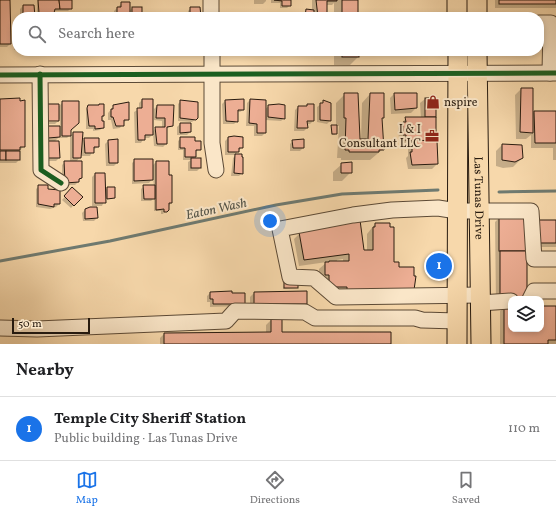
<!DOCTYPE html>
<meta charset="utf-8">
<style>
:root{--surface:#fff;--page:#f2f2f2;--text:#202124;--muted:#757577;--line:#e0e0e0;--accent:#1a73e8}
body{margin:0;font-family:Vollkorn,serif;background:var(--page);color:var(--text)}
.controls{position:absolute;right:12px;bottom:12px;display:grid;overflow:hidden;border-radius:8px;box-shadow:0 2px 6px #0003}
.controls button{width:36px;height:36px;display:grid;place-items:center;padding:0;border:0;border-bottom:1px solid var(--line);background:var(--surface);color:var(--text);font:20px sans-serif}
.scale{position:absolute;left:12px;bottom:10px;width:78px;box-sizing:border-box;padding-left:4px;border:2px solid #281b0f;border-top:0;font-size:11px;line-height:14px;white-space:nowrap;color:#281b0f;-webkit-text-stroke:3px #fae6c8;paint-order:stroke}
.you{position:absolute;left:270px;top:221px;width:14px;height:14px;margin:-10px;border:3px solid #fff;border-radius:50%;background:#1a73e8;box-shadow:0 0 0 6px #1a73e833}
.badge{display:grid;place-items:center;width:26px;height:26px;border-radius:50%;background:var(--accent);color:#fff;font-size:13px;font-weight:700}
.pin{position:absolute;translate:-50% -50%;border:2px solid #fff;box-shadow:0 1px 4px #0006}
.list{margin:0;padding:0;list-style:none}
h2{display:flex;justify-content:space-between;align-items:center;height:52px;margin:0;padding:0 16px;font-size:17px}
h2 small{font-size:13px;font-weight:400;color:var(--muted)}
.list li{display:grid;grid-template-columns:26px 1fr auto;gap:12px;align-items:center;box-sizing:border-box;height:64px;padding:0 16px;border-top:1px solid var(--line)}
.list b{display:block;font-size:15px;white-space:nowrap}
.list p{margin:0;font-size:13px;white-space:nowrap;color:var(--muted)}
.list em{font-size:13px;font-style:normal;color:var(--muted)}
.icon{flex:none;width:22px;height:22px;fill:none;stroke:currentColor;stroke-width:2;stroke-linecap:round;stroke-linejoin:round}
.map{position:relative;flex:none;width:556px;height:344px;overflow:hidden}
.search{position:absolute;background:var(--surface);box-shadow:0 2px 6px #0003;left:12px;right:12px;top:12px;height:44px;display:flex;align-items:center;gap:10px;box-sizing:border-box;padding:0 14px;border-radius:16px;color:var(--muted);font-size:15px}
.sheet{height:116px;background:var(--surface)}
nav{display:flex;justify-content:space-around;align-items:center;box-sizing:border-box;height:56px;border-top:1px solid var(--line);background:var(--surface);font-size:11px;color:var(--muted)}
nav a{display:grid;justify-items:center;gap:2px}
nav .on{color:var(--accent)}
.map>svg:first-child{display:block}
</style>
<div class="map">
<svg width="556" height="344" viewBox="0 0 556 344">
<rect width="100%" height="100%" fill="#f7d8ab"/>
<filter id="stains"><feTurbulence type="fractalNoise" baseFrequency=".005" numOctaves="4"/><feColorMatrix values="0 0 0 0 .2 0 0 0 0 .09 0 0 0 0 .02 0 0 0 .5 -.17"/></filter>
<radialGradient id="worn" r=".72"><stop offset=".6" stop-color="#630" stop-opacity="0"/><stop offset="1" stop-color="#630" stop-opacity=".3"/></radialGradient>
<g fill="#0003" fill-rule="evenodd">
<polygon points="0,0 9,0 10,44 7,47 0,47"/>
<polygon points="37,0 58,0 71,8 68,11 53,11 50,15 37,15"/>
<polygon points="254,0 266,0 266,1 263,4 254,4"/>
<polygon points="271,0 289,0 290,5 287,8 280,8 280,3 271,3"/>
<polygon points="312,0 357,0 357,17 334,17 334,3 332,5 326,5 326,17 303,17 306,12 312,10"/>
<rect x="495" y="0" width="61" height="8"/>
<polygon points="122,3 129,11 132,8 141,8 141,17 114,17 114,11"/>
<polygon points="23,6 34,17 20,17 20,9"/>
<polygon points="191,8 199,17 188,17 188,11"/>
<polygon points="225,16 234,16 234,17 224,17"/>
<polygon points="17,26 17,50 14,50 16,29"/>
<polygon points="129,51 151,51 151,52 148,55 139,55 139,53 129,54"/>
<polygon points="164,51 177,51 177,52 174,55 164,55"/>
<polygon points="183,51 193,51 190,54 183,54"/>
<polygon points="224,51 239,51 224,52"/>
<polygon points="334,51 358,51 358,57 350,65 334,65"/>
<polygon points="378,51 394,51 392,53 378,53"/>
<polygon points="521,89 532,114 534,112 556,113 556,160 553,160 553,148 531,148 531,135 526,139 516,139 515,95"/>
<polygon points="345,94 359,141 361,141 362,103 370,94 383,117 381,119 383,149 370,160 341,160 341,158 337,158 339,126 336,126 336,103"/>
<polygon points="394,94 416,108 411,113 391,114 390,98"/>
<polygon points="425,99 435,99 437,164 432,169 408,169 406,158 408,156 408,145 402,145 402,139 399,139 398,128 406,118 421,118 420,103"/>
<polygon points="0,100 24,146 19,151 19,160 16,163 0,163"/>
<polygon points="142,100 152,132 156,128 162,128 162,121 154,120 154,109 157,106 172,125 166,129 166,144 163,147 154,146 153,134 149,138 144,138 141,143 135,143 134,112 139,109 139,103"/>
<polygon points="243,100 243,110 240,112 237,112 237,121 234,124 223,124 222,104 225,101"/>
<polygon points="250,100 265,109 269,106 284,118 281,121 265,120 265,133 262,136 254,136 254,126 246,126 247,103"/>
<polygon points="181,101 192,101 197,118 192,122 178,121 178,104"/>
<polygon points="63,102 70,135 67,138 60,138 60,136 54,142 59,158 56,161 40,161 46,130 60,127 60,119 55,124 40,124 40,122 57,122 58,107"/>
<polygon points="324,102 330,121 327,124 317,122 317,107"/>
<polygon points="313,105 313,121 310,124 306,124 307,128 304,131 294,131 295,110 298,107"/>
<polygon points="89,106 103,115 101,118 103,127 100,130 93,131 93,129 86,129 86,109"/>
<polygon points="114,106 128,119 123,123 120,128 113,129 111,120 108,120 108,113"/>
<polygon points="180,124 190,132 187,135 177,135 177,127"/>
<polygon points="332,126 336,133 335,135 331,135"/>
<polygon points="73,133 82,133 81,143 84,139 98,147 93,150 90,156 82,156 81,151 80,157 76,162 81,178 78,182 75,185 62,185 62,165 65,162 70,162 70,136"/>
<polygon points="181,138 194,142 200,149 195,152 195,157 192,159 200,168 197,171 188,171 188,162 191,160 183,160 183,150 178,150 178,141"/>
<polygon points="228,138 242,138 242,147 235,155 241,155 242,173 239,176 231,176 233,158 236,155 225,155 225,141"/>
<polygon points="108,141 117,163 114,166 106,166 105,144"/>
<polygon points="293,141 303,148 300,151 290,151 290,144"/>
<polygon points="502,145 522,158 513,167 503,168 496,166 496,151"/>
<polygon points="135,160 152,166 156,162 168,176 171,203 163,214 161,214 161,211 154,211 154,198 151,201 141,201 141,189 144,186 154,186 153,178 149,183 132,184 132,163"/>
<polygon points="342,164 351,172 342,181 333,181 333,172"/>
<polygon points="95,174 105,191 107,188 114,198 105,199 102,206 92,206 92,177"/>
<polygon points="39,186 47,191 59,191 59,204 56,207 50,209 36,207 36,189"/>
<polygon points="72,189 81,197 71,208 62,200"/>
<polygon points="85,210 97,218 94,221 83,221 82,213"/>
<polygon points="500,217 526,299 511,299 496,303 495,222"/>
<polygon points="556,221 556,247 535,247"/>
<path d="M375 224 393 228 341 297 319 281V269L327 262 299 266 294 239 301 232 367 251V234ZM343 259V262H337V260Z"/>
<polygon points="284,283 297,288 283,289"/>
<polygon points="210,293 241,306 210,307 210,302 207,302 207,296"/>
<polygon points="254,293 306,303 301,308 250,308 250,297"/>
<polygon points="505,306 511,329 541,329 541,306 556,306 556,344 500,344 500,311"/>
<polygon points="271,320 281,320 281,333 390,344 160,344 160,338 164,334 266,333 266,325"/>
</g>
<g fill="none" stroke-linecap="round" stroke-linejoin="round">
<g stroke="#6f7a70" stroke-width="3">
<polyline points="499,192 556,191"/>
<polyline points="0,261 110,241 276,205 342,194 438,190"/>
</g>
</g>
<g fill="#edae94" stroke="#281b0f">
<polygon points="0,0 10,0 11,44 0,44"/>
<polygon points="38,0 59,0 60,9 55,9 54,13 39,13"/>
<polygon points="59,0 72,0 72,9 60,9"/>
<polygon points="274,0 291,0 291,6 282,6 282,1"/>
<polygon points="316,0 337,0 337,1 327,1 327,17 318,17"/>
<rect x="342" y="0" width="16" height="17"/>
<rect x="499" y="0" width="57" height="4"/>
<polygon points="121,2 130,2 130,17 117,17 117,7 121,7"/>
<polygon points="23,5 34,5 35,17 23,17"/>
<rect x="132" y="7" width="10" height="10"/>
<polygon points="190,7 200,7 201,17 190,17"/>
<polygon points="306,9 314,10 314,17 305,17"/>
<rect x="88" y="14" width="18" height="3"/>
<rect x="252" y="14" width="15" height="3"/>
<rect x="342" y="51" width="17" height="6"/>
<polygon points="521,88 533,88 533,133 520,132"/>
<polygon points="344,93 358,93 360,139 368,139 370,93 384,93 384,118 382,118 384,150 379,150 379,152 349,152 349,150 345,150 346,118 344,118"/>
<polygon points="394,93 417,93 417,108 395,110"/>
<polygon points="20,98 20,101 25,100 25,147 20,147 20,150 0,150 0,99"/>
<rect x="425" y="98" width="11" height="19"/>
<polygon points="142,99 153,99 153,135 145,135 145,140 138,140 137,108 142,108"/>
<polygon points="244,99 244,110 238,110 238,122 226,121 225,100"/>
<polygon points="250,99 266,100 266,133 257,133 257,124 249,123"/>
<polygon points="180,100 198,102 198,118 196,120 180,118"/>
<polygon points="323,100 331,103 331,121 320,120 320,103 323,103"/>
<polygon points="62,101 79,101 79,123 71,130 71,136 62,136"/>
<polygon points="129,102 129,120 124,120 124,126 116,126 113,117 111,117 111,109 113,109 113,105"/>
<polygon points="42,104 59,104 59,121 43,121"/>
<polygon points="99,104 104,104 104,116 102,116 102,121 104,121 104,128 95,129 95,126 89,126 87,108 88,105 99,105"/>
<polygon points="279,104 285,105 285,119 268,117 268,105"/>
<polygon points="307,104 314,104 314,121 307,121 308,128 297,128 298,106 307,106"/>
<polygon points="157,105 174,105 173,126 167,127 167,144 157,144 155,127 165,127 165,118 156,118"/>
<polygon points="534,111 556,111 556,143 535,143"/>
<polygon points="405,117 436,117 436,141 406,141 406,135 403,135 403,122 406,122"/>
<polygon points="180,123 191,123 191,132 180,133"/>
<polygon points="331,125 337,125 337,134 332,134"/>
<polygon points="48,126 60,126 60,137 48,138"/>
<polygon points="73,132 83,132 81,158 73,158"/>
<polygon points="234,136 243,137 243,148 239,148 239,152 228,152 228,137"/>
<polygon points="180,137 195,137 195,141 201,141 201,150 196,150 196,157 185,157 185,148 180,148"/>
<polygon points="84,138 99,138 99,147 94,147 94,153 85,153"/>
<polygon points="118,139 118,163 109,163 108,140"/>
<polygon points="304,139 304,148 293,148 292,140"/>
<polygon points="412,140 437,141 438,164 412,165 410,152 412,152"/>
<polygon points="43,141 59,141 60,158 43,158"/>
<polygon points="502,144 522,145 523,158 515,162 502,160"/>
<rect x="0" y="151" width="6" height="9"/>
<rect x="6" y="151" width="14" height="9"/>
<polygon points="235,154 242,154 242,157 243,157 243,174 234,173"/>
<rect x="191" y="158" width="10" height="10"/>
<polygon points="134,159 153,159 153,180 134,181"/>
<polygon points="64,161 82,161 82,178 79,179 79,182 65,183"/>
<polygon points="156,161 169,161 169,175 172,175 172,203 169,203 169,210 167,212 164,212 164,209 156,210"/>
<polygon points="352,162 352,173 341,173 341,163"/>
<polygon points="95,173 105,173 106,203 95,203"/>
<polygon points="38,185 48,185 48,189 60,190 60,204 54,204 54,207 38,204"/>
<polygon points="143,185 155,185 155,199 144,199"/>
<polygon points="72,187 83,197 74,206 64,196"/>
<polygon points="107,187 115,187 115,198 107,199"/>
<polygon points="90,207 97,207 98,218 85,219 85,209"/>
<rect x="499" y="217" width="28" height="34"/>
<polygon points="360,220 364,250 373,250 373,227 375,227 375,223 390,223 390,227 394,227 394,262 399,262 399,267 414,267 414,276 416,276 414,290 347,292 347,287 329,287 329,275 325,275 325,262 329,262 329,261 349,261 349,254 304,260 299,232"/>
<polygon points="539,220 556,220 556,243 540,243"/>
<polygon points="500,251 527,251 527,299 500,298"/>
<rect x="284" y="282" width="14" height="6"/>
<polygon points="232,291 232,293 245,293 245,304 213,304 213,299 210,299 210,292"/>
<polygon points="307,291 307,304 254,304 254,292"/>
<polygon points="504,305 511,305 511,329 541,329 541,306 556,306 556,340 548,340 548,344 504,344"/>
<polygon points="271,319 282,319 282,332 391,332 391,344 164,344 164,333 271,332"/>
</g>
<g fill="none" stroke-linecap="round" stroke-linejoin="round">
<g stroke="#5c4a36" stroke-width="17">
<g id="minor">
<polyline points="211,0 211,17"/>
<polyline points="539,23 551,23 550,73"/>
<polyline points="212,51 212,143 216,170"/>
<polyline points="40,74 41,170 61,183"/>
<polyline points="0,75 556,73"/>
<polyline points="480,295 336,297 314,278 290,277 280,229 353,215 392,210 438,208 457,211 531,211 534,259 556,259"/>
<polyline points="530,299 534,291 556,291"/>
<polyline points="480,303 511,301"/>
<polyline points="0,328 37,329 226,321 235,311 305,312 315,318 415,318 422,320 457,321"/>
</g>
</g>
<g stroke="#281b0f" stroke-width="21">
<g id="major">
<polyline points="457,0 457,17"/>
<polyline points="477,0 477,17"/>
<path id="s1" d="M477 51 481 344"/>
<polyline points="457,344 458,51"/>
</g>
</g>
<use href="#minor" stroke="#fae6c8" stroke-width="15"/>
<use href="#major" stroke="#f7d8ab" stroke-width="19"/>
<g stroke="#fae6c8" stroke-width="8">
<g id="cycleway">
<polyline points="40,74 41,170 61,183"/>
<polyline points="0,75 556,73"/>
</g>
</g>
<use href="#cycleway" stroke="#1b5e20" stroke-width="5"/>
</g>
<defs>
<g id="shop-bare" transform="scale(1.08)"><path d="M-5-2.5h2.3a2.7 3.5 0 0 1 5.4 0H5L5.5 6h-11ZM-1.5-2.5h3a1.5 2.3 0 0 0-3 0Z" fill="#8f2418" stroke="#fae6c8" stroke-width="2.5" paint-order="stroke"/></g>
<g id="office-bare" transform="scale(1.08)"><path d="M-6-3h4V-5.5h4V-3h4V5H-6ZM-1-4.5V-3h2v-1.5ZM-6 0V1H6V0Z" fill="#8f2418" stroke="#fae6c8" stroke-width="2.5" paint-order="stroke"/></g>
</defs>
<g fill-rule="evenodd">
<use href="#shop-bare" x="433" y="102"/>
<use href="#office-bare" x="432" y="136"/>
</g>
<g text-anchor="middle" stroke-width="4" stroke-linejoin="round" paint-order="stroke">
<g font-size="12" fill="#281b0f" stroke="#fae6c8" text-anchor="start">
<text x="444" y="106">nspire</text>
<text x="421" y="133" text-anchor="end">I &amp; I<tspan x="421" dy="14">Consultant LLC</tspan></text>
</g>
<g font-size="12" fill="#281b0f" stroke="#fae6c8">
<text dy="4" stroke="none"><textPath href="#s1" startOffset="147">Las Tunas Drive</textPath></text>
</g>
<g font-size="13" font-style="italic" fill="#515247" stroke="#fae6c8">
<text transform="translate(216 208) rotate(-12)" y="5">Eaton Wash</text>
</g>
</g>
<rect width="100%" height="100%" filter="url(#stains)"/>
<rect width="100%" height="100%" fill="url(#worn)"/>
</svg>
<div class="controls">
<button><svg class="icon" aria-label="layers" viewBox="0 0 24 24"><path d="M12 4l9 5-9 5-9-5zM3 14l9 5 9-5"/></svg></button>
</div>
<div class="scale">50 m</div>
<div class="you"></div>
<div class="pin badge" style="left:439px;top:266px">1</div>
<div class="search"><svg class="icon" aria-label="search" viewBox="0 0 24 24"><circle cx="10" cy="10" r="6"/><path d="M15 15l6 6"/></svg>Search here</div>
</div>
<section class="sheet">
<h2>Nearby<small></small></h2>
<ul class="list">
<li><span class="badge">1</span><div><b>Temple City Sheriff Station</b><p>Public building · Las Tunas Drive</p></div><em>110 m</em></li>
</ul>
</section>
<nav>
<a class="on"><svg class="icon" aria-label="map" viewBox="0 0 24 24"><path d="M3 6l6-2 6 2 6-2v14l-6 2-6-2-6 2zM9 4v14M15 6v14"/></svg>Map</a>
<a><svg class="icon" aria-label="directions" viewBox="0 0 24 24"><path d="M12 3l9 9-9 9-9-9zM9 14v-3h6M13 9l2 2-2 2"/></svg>Directions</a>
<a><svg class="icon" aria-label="saved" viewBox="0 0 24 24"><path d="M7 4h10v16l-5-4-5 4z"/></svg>Saved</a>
</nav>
